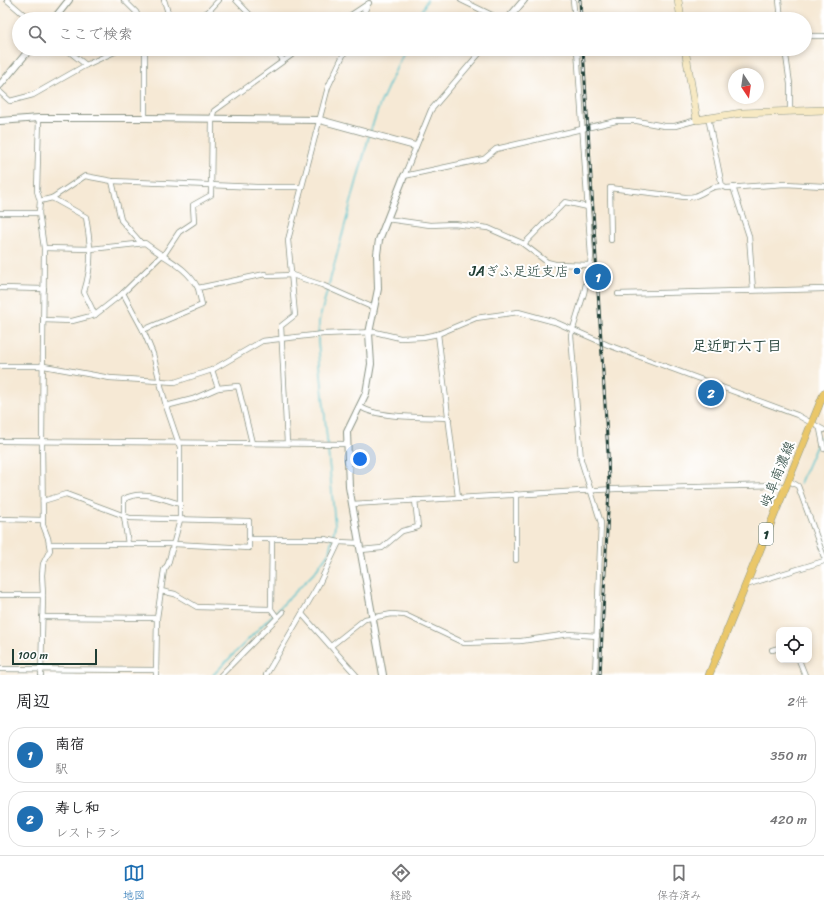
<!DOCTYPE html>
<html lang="ja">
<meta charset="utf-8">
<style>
:root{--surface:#fff;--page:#f6f6f6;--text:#202124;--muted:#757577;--line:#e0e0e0;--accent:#1f6fb2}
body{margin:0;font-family:Sriracha,"Klee One",sans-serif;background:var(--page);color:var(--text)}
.controls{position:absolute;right:12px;bottom:12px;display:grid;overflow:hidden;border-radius:8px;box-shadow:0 2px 6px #0003}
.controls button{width:36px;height:36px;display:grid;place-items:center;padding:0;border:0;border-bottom:1px solid var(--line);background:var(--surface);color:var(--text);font:20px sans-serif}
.compass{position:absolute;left:728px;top:68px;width:36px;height:36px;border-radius:50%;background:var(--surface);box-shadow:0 2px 6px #0003;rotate:167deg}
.scale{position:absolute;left:12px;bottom:10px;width:85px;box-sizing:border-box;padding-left:4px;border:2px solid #1f3d34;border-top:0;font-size:11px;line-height:14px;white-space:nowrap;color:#1f3d34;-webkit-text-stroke:3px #fff;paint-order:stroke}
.you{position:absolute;left:360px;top:459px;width:14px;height:14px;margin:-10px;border:3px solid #fff;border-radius:50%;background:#1a73e8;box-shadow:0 0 0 6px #1a73e833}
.badge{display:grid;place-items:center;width:26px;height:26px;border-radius:50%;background:var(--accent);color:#fff;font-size:13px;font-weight:700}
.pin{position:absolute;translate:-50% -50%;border:2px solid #fff;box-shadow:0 1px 4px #0006}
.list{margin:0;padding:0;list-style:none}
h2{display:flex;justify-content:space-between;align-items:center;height:52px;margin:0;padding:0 16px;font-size:17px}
h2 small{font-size:13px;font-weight:400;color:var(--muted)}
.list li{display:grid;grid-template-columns:26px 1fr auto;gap:12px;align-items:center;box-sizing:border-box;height:56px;margin:0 8px 8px;padding:0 8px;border:1px solid var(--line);border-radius:16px}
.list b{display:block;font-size:15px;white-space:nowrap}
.list p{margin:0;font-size:13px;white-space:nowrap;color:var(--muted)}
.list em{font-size:13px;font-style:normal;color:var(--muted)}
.icon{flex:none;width:22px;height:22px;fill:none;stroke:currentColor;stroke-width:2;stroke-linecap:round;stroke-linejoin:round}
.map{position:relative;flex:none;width:824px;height:675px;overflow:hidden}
.search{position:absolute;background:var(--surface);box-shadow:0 2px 6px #0003;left:12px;right:12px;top:12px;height:44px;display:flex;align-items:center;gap:10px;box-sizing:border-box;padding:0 14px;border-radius:22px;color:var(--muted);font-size:15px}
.sheet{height:180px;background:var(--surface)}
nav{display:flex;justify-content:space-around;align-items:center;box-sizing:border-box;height:56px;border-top:1px solid var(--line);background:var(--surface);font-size:11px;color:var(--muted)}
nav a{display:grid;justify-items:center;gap:2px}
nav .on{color:var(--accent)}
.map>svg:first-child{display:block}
</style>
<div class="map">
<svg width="824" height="675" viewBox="0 0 824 675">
<rect width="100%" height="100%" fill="#fff"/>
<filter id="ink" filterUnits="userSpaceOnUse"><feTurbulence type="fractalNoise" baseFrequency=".025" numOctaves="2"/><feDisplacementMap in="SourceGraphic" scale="8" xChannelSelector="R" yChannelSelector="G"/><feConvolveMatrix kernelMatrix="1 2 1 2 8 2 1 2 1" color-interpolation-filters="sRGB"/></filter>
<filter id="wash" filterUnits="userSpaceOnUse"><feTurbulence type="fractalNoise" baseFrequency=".012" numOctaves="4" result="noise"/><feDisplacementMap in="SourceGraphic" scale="16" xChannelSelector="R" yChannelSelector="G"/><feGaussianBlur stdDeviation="0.9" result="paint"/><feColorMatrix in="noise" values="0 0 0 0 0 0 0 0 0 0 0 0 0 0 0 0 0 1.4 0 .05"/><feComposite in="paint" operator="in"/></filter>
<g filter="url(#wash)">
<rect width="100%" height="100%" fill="#f6e9d5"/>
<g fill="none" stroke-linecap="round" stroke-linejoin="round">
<g stroke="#55c2cc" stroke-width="1.5">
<polyline points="418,19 427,0"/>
<polyline points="370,132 380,104 405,49"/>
<polyline points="800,483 820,437"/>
<polyline points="213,675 315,572 329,552 335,526 318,342 319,321 369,136"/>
</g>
</g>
</g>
<g filter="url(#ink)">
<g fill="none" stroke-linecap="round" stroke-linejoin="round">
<g stroke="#8a9384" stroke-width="6">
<g id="minor">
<polyline points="7,0 29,19"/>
<polyline points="124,0 136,12 139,19"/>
<polyline points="164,0 170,19"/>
<polyline points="236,0 254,19"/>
<polyline points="461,0 500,19"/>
<polyline points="573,0 575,19"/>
<polyline points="779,0 781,19"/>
<polyline points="192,19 208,12 219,0"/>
<polyline points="345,19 369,3"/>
<polyline points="361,19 368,4"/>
<polyline points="805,36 824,36"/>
<polyline points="66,49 86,65"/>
<polyline points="275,49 283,60"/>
<polyline points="483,49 431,110 404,176 484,159 496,149 616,121 637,121 664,126 675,126 697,120"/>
<polyline points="577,49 591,256 590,265 584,293 571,335 581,460 601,523 595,675"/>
<polyline points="785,49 790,84 790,112"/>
<polyline points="0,92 10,101 33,95 86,65 121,49"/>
<polyline points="708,117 722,186"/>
<polyline points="39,118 37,191 40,201"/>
<polyline points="145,118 145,49"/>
<polyline points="112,181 121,220 141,243"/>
<polyline points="733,187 749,236 753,290"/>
<path d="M52 198 86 217C91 248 93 262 84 292L95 315"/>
<polyline points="0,213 39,213"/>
<polyline points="387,219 430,225 454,224 488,228 522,243 547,262 555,264 590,265"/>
<path d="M611 240 610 188 685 197C688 197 692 197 695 196 705 193 715 182 726 188L785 184 824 186"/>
<polyline points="524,244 565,202 588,207"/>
<path d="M44 248 91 249 145 243C165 259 185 265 198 288"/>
<polyline points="163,256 179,232 194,222 193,205 211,195 212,119 214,111 300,49"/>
<polyline points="0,288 44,289"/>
<polyline points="123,293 143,330 153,354 166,406 180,447 180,520 168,564 164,570 157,618 156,675"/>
<polyline points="618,294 824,289"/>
<polyline points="43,320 72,321 95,315 123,293 161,256"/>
<polyline points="143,330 202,305 198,288 265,274 267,276 292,275 322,285 374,308"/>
<polyline points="438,334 458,497"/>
<polyline points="0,366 44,366 110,378 175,382 212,370 262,341 323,334 375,332 400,338 423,337 438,334 476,318 518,312 555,322 608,345 797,415 824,430"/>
<polyline points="212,370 218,388"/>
<polyline points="166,406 193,399 218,388 238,386 252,443"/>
<path d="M361 407C376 418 428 417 449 418"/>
<polyline points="820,429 824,449"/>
<polyline points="0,441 346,444"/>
<polyline points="287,443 281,326 295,315 288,240 328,87 346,49"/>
<polyline points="788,480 798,486 824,557"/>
<polyline points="516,494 516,560"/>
<polyline points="43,501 66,494 130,518 249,521 249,539"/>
<polyline points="352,504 615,489 779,485 785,488"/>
<polyline points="0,519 43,520"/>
<polyline points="50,544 174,544 249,548 249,539 325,539 339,542 360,543"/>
<path d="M128 544 124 516V499C142 489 162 499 180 504"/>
<polyline points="361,550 382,548 402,531 418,527 415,500"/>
<polyline points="746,585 824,561"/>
<polyline points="161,591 175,594 197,607 271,609 277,617"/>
<polyline points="0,595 43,595"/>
<polyline points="271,609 272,539"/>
<polyline points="302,614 356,675"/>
<polyline points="42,617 157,618"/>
<polyline points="331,646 365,619 392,614 405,615 464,643 521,641 569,634 597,636"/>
<polyline points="772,650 779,648"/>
<polyline points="799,660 805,675"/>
<polyline points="0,669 156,670"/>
<polyline points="41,675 43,595 42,575 43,564 50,550 48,538 43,525 42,442 44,248 39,213 40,201 52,198 85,176 112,181 257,187 302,187"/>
<polyline points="221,675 283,612"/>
<polyline points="266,675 319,584 339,542"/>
</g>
</g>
<g stroke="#8a9384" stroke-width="8">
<g id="tertiary">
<polyline points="54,19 69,0"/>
<polyline points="508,19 524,0"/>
<polyline points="0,85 30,49"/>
<polyline points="0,121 39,118 145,118 320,120 415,146"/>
<polyline points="383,675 349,487 347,432 366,393 371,364 369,333 378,289 377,254 379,240 404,176"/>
</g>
</g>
<g stroke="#8a9384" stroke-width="8">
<g id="secondary">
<polyline points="678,0 681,19"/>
<polyline points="685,49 697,120 742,113 824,110"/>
</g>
</g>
<g stroke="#8a9384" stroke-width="8">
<polyline id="primary" points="709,675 824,393"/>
</g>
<use href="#minor" stroke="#fff" stroke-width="4.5"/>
<use href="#tertiary" stroke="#fff" stroke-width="6"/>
<use href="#secondary" stroke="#f7e9c3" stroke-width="7"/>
<use href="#primary" stroke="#eac769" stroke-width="7"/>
<g stroke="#1f3d34" stroke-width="3">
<g id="rail">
<polyline points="580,0 581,19"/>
<polyline points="583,49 608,453 609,489 600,675"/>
</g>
</g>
<use href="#rail" stroke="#fff" stroke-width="1.5" stroke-dasharray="4.5" stroke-linecap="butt"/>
</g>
</g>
<circle fill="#1f6fb2" stroke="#fff" stroke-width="1.5" cx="577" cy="271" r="4"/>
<g text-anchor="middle" stroke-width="4" stroke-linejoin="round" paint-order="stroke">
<rect fill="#fff" stroke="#627771" stroke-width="1" x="759" y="523" width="14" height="22" rx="3"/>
<g font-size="13" font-weight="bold" fill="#1f3d34">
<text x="766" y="539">1</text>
</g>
<g font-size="14" fill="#1f3d34" stroke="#fff" text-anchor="end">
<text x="569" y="276">JAぎふ足近支店</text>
</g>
<g font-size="14" fill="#1f3d34" stroke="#fff">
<text transform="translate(777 474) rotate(-68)" y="5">岐阜南濃線</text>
</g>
<g font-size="15" font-weight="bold" fill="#1f3d34" stroke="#fff">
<text x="737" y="351">足近町六丁目</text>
</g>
</g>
</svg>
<div class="controls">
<button><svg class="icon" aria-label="locate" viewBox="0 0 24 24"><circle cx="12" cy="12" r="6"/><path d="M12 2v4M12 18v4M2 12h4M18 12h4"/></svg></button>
</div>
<svg class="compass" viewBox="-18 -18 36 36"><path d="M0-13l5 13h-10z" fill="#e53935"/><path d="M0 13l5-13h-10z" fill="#757577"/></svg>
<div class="scale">100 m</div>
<div class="you"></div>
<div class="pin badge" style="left:598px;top:277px">1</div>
<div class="pin badge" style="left:711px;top:393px">2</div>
<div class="search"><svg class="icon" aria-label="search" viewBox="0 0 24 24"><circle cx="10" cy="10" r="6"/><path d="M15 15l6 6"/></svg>ここで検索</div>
</div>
<section class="sheet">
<h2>周辺<small>2件</small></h2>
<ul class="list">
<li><span class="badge">1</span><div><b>南宿</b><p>駅</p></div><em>350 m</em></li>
<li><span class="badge">2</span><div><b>寿し和</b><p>レストラン</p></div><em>420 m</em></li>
</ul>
</section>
<nav>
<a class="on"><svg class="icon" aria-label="map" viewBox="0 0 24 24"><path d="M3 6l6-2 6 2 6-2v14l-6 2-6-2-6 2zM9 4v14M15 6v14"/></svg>地図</a>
<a><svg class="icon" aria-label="directions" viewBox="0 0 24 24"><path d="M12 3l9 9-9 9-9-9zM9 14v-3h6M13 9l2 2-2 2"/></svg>経路</a>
<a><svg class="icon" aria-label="saved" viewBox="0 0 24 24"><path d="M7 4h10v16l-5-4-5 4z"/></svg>保存済み</a>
</nav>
